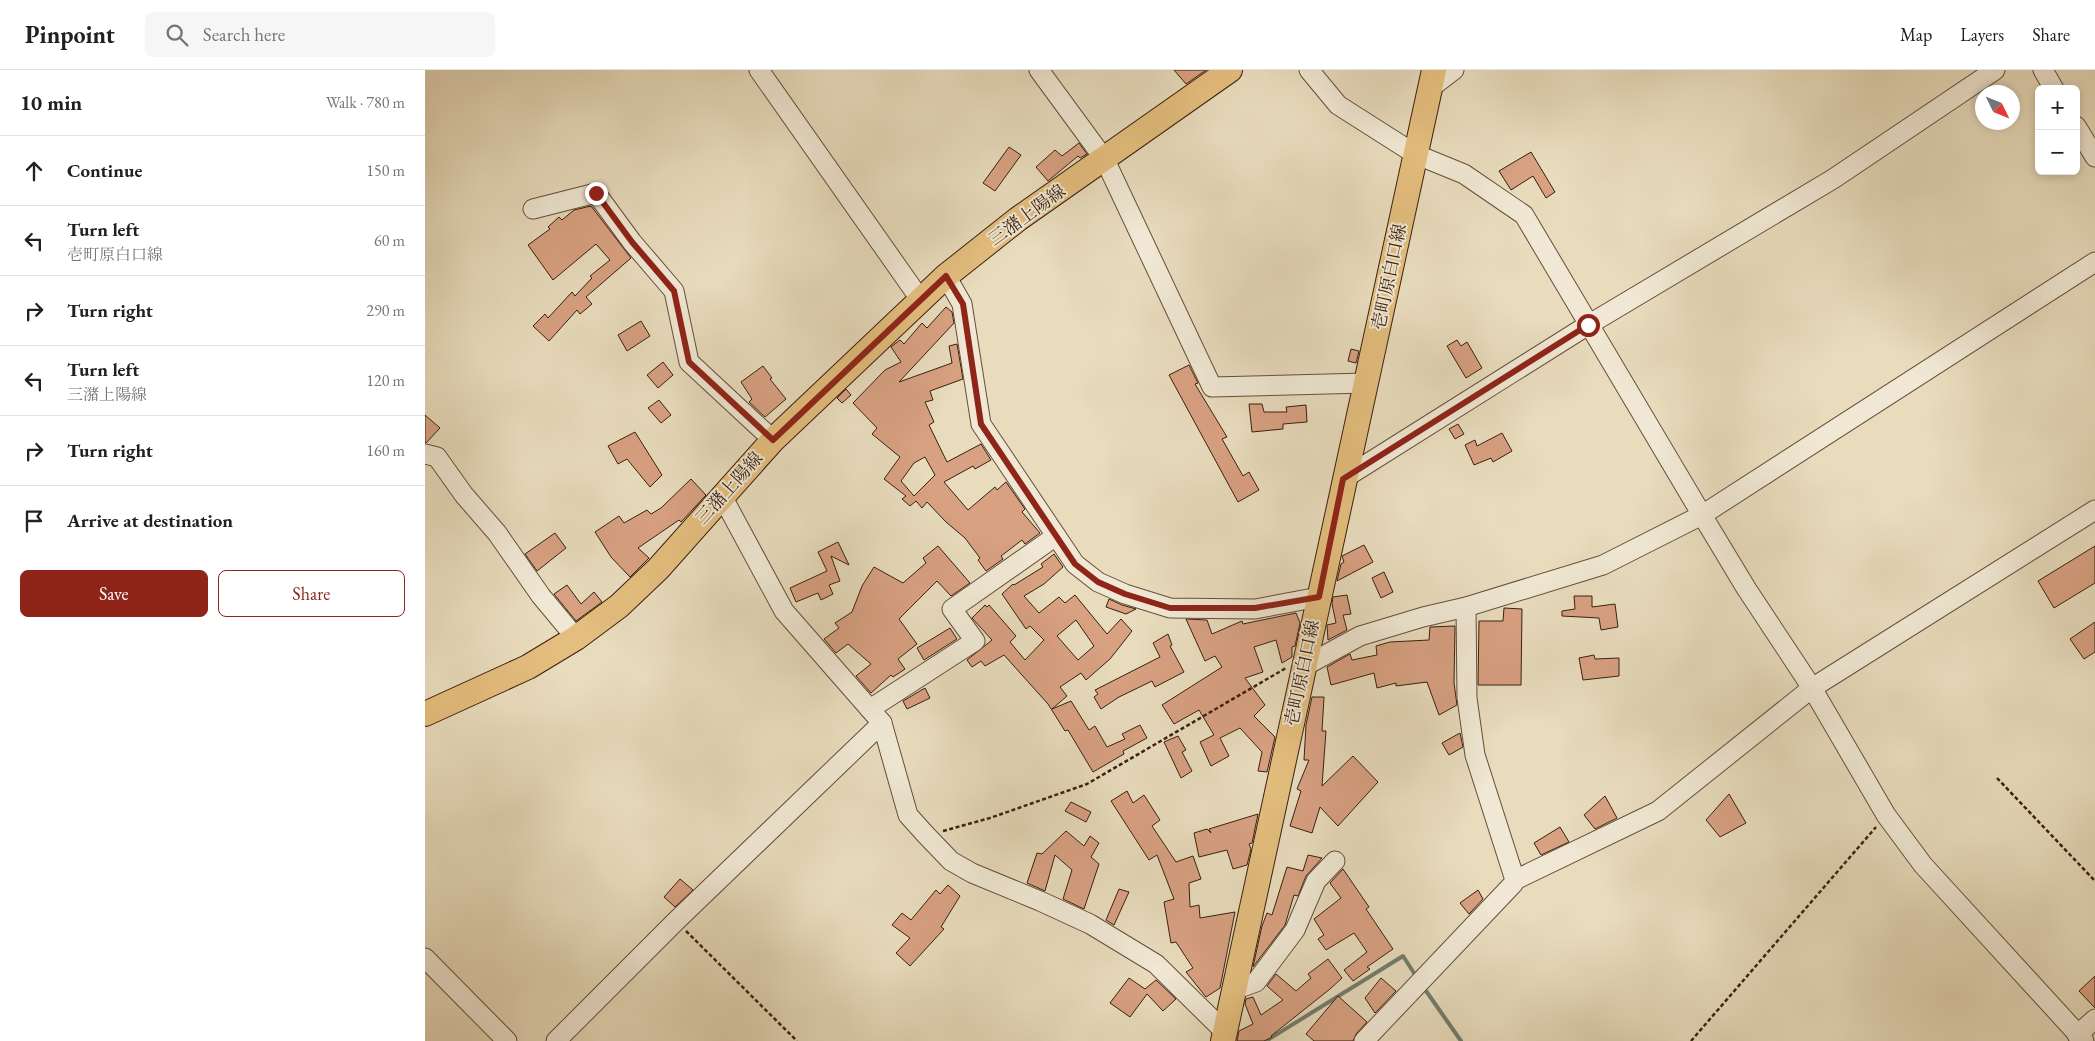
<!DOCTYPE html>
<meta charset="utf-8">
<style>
:root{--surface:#fff;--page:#f6f6f6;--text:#202124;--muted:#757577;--line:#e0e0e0;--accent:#8f2418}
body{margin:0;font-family:"EB Garamond","Noto Serif JP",serif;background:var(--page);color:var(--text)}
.controls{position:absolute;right:15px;top:15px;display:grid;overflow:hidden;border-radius:8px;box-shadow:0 2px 8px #0003}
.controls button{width:45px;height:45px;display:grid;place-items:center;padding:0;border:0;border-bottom:1px solid var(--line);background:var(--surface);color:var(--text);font:25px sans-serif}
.compass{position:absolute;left:1550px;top:15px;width:45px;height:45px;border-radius:50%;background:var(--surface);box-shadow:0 2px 8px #0003;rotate:133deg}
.stop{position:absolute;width:15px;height:15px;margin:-11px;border:4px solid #8f2418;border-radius:50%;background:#fff}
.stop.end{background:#8f2418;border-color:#fff;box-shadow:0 1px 5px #0008}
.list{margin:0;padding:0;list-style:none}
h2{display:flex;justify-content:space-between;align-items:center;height:65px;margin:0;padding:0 20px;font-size:21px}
h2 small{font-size:16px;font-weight:400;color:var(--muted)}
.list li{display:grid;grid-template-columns:32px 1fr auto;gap:15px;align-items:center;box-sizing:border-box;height:70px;padding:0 20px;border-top:1px solid var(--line)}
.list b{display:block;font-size:19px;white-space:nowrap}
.list p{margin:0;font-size:16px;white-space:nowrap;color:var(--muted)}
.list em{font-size:16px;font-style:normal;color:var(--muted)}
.actions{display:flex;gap:10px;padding:15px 20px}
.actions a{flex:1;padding:11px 0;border:1px solid var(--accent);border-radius:8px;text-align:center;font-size:18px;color:var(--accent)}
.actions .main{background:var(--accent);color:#fff}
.icon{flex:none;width:28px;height:28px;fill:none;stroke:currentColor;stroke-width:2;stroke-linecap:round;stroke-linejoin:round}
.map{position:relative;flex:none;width:1670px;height:971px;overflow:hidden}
header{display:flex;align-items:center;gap:30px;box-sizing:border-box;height:70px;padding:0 25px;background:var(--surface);border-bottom:1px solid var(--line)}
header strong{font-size:24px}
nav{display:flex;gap:28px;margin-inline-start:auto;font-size:18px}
.search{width:350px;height:45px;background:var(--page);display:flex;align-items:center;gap:12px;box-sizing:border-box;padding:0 18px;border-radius:8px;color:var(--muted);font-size:19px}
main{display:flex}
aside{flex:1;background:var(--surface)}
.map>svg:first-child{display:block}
</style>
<header>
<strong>Pinpoint</strong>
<div class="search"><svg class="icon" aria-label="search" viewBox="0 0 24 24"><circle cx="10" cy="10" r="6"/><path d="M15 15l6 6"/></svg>Search here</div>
<nav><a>Map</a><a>Layers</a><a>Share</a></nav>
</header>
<main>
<aside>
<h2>10 min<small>Walk · 780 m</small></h2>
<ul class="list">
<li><svg class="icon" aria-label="ahead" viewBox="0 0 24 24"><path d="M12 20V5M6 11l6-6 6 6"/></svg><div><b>Continue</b></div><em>150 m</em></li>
<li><svg class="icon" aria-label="left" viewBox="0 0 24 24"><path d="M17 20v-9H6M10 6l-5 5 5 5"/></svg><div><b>Turn left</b><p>壱町原白口線</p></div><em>60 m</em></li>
<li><svg class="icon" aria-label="right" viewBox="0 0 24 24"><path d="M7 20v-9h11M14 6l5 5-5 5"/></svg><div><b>Turn right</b></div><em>290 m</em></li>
<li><svg class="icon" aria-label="left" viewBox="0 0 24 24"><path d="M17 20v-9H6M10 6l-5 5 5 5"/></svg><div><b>Turn left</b><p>三潴上陽線</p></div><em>120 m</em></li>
<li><svg class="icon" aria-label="right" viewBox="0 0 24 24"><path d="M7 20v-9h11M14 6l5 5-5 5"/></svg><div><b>Turn right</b></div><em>160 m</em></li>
<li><svg class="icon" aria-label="arrive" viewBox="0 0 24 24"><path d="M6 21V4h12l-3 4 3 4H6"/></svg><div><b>Arrive at destination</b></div></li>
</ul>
<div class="actions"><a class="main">Save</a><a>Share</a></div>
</aside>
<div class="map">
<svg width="1670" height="971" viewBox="0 0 1670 971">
<rect width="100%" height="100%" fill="#e8dcbd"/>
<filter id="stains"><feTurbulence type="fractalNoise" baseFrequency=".004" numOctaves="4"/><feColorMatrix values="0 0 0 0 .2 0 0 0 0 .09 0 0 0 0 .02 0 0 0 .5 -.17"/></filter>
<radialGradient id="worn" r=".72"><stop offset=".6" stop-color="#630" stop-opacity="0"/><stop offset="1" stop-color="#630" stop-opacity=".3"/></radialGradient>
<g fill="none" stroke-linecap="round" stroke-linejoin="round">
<g stroke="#727d6d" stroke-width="4">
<polyline points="999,918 1036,971"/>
<polyline points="841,971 978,886 989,903"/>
</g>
</g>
<g fill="#d8a182" stroke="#3a1f0e" fill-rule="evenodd">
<polygon points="749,0 781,0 761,14"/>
<polygon points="654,73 662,84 655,88 653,86 623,111 611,97 630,80 637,86"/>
<polygon points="584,77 596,85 570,121 558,113"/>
<polygon points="1106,82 1130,122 1121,128 1108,106 1086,120 1074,101"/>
<polygon points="166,136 206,188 161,227 167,234 155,244 152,240 124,271 108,256 120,244 123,248 147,222 150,226 167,208 165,206 185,190 171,174 128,210 103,175 125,159 123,157 134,147 137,150 149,140"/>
<path d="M521 237 527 242 529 253 474 312 527 293 524 276 532 274 538 309 505 321 508 330 500 332 509 352 504 355 522 392 556 374 566 390 550 399 548 396 519 412 543 440 570 417 572 420 581 412 600 439 597 442 615 463 600 474 597 470 576 486 578 489 561 501 553 490 555 488 540 468 521 452 502 432 497 438 491 431 485 436 477 429 481 426 459 409 475 387 447 364 452 358 428 333 460 300 476 292 466 277 475 270 479 274 497 253 502 258ZM500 387 510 405 489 426 476 411 489 393Z"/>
<polygon points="216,251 225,266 202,281 193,265"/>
<polygon points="1032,270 1036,276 1042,272 1057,298 1041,308 1022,276"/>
<polygon points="926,279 934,281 931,293 923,291"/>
<polygon points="238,292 248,305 233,318 222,305"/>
<polygon points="764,295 773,313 770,314 802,367 797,369 818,406 824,402 834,420 813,432 744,305"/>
<polygon points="338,296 347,308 345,309 361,329 340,347 324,332 327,329 316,312"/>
<polygon points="421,319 426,325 417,333 412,328"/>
<polygon points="234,330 246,345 236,353 223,338"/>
<polygon points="824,334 837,334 839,342 862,342 861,337 881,335 882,352 858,354 858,359 827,362"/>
<polygon points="0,345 15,358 1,373 0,373"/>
<polygon points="1033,354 1039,364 1030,369 1024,359"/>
<polygon points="210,362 237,405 225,417 202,389 193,394 183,376"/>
<polygon points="1077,363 1087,381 1068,392 1066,388 1049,395 1040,375 1050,370 1052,376"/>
<polygon points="266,409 281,425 256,452 254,450 213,478 224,488 205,507 186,487 170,462 194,446 199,453 222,440 226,444 236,438"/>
<polygon points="130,463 141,478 112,501 100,484"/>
<polygon points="413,472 424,495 406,486 415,511 404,515 408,524 396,530 393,523 371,532 365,518 402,501 393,482"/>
<polygon points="939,475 948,492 912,511 916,494 919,492 917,486"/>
<polygon points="513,476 545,513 526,526 512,511 474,549 492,574 473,589 480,599 468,607 466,605 446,623 431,606 446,594 423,574 411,583 399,569 414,558 410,553 427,542 437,516 449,497 478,513 501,493 498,488"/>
<polygon points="1670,476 1670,513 1629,538 1613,511"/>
<path d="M629 484 638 497 619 514 599 526 614 543 634 527 640 533 650 525 682 564 696 549 707 561 685 589 661 610 656 603 635 617 642 626 627 639 646 631 664 660 670 656 682 677 700 669 697 664 715 655 722 668 698 681 699 684 668 702 643 660 640 661 623 634 579 585 560 596 556 591 547 597 542 590 567 570 547 548 560 535 562 537 564 535 591 566 585 572 600 590 619 570 605 556 601 559 577 524 588 514 589 515 618 497 616 494ZM651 550 669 576 653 590 632 566Z"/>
<polygon points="959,502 968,522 956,528 947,508"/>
<polygon points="142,515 156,534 169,522 177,532 151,551 129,524"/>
<polygon points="922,525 926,544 918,545 922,560 903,570 902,555 911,553 907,534 908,527"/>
<polygon points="1149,526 1167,526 1167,537 1190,534 1193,557 1176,560 1174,548 1137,546 1137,541 1150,539"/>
<polygon points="684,529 697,535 711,539 701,544 681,537"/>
<polygon points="1079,538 1097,539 1096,615 1053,615 1054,551 1078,551"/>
<polygon points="871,543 875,553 870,576 867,577 867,587 857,593 851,570 829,577 838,602 820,608 840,635 829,646 850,667 842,702 833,701 837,682 815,658 795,668 804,686 786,696 775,672 789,665 774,640 749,654 737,635 797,597 790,586 780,591 761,549 782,550 787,564 817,551 818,554"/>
<polygon points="1670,552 1670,582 1659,589 1645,569"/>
<polygon points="1030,556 1029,613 1032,635 1014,645 1002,612 971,616 971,613 952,618 949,603 906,615 902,597 925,584 927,590 952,585 951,576 965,572 1004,570 1005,557"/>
<polygon points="525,558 532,569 499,590 492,578"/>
<polygon points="743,564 747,575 745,576 759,602 730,617 727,611 694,627 676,639 669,627 673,624 670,620 735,587 728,573"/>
<polygon points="1169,585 1170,589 1194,588 1194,606 1158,610 1154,588"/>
<polygon points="500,618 505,628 482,639 478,631"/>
<polygon points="887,627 899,627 897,661 901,661 897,716 928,686 953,712 913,756 895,737 887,763 865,756 876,721 872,719 884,690 879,690 881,655"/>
<polygon points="1035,663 1038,677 1024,685 1017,673"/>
<polygon points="753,666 761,680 757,682 767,701 756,708 739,672"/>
<polygon points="702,721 708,733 719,725 735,750 727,756 751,792 768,786 776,809 764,813 765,837 774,835 775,848 810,842 795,918 781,927 761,902 768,898 751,872 746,873 739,832 749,829 732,785 724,790 686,731"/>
<polygon points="1304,724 1321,753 1295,767 1281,750"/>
<polygon points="1180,726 1192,748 1170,759 1159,745"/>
<polygon points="646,732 666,742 661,752 640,741"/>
<polygon points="833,744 827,773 824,774 826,779 822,795 808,799 802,780 774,787 769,763 782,759 786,763 784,759"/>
<polygon points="1135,757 1144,772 1116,785 1109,773"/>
<polygon points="641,761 659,776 665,766 674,773 666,787 674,794 659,839 638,829 647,800 630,785 620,821 602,813 612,783 617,784"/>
<polygon points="883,785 897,788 881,806 873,826 869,825 860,855 828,897 837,856 842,843 847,845 862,797 878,801"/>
<polygon points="918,799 944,837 941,839 968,879 942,897 945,899 928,911 919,900 942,882 929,863 901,880 893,869 899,865 889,849 916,828 905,813"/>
<polygon points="255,809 268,820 250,837 239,827"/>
<polygon points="523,815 535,826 516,857 519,859 485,896 471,883 485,868 467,855 477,843 486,850 511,820 515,824"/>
<polygon points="694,819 704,822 689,855 681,850"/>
<polygon points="1053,820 1058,829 1044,844 1035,833"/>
<polygon points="903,889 917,908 905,919 846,966 847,967 839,971 812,971 814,961 828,954 820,934 821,929 828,927 836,945 858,930 842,916 851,904 871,921 886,908 883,904"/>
<polygon points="1670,906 1670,938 1654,921"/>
<polygon points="704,908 720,919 731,910 751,929 738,941 722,924 705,947 685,933"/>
<polygon points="956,908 971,921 950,943 940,928"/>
<polygon points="913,926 942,952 931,964 928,971 889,971 881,964"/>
</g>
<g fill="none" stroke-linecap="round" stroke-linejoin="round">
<g stroke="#664e3a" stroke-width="21">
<g id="minor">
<polyline points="334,0 495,229"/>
<polyline points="614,0 680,90 787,317 941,313"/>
<polyline points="884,0 913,35 990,84 1039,104 1099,145 1277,445 1321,518 1387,618 1461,745 1498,795 1659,971"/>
<polyline points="1618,0 1629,19"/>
<polyline points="1004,19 1029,0"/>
<polyline points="1651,56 1670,87"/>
<polyline points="108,139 171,123 207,172 249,221 264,292 348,370"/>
<polyline points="521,206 537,234 556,354 650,494 673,512 700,524 745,538 830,539 894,527"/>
<polyline points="0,384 12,387 39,425 72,463 116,526 151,568"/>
<polyline points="918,409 1163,255 1408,109 1570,0"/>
<polyline points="297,426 359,541 457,653 483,745 501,765 526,791 547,803 615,831 665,854 731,894 800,962"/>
<polyline points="878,597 935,566 998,547 1041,537 1178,495 1277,445 1670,192"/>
<polyline points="445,639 550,571 527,539 631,466"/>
<polyline points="1090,810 1233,741 1387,618 1670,440"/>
<polyline points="0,888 82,971"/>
<polyline points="809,920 831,912 870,860 891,811 910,791"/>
<polyline points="1652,965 1670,949"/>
<polyline points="131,971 251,851 457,653"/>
<polyline points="939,971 1088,814 1090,810 1050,685 1042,628 1041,537"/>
</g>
</g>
<g stroke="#3a1f0e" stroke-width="26">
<g id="major">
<polyline points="0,644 103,597 151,568 194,536 233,499 348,370 521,206 593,149 805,0"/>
<polyline points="798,971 1009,0"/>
</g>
</g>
<g stroke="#3a1f0e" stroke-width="2.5" stroke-dasharray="4 2.5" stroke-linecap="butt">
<polyline points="1572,708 1670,811"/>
<polyline points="518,761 565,748 662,714 861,598"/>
<polyline points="261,861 372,971"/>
<polyline points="1266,971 1451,757"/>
</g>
<use href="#minor" stroke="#f0e8d4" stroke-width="19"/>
<use href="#major" stroke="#e4be7e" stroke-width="24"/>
</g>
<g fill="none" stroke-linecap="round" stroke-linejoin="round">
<polyline stroke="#8f2418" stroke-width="6" points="171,123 207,172 249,221 264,292 348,370 521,206 538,234 556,354 650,494 673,512 700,524 745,538 830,538 894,527 918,409 1163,255"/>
</g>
<g text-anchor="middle" stroke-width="4" stroke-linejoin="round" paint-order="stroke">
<g font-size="18" fill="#3a1f0e" stroke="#f0e8d4">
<text transform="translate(602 145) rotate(-36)" y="6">三潴上陽線</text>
<text transform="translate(964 207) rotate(-78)" y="6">壱町原白口線</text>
<text transform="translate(304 418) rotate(-48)" y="6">三潴上陽線</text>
<text transform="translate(877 603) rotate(-78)" y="6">壱町原白口線</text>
</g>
</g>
<rect width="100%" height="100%" filter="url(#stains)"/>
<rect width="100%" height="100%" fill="url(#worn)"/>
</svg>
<div class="controls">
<button>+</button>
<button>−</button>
</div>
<svg class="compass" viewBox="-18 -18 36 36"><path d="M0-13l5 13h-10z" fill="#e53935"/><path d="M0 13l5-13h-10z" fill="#757577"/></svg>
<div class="stop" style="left:1163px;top:255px"></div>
<div class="stop end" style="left:171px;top:123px"></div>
</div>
</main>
